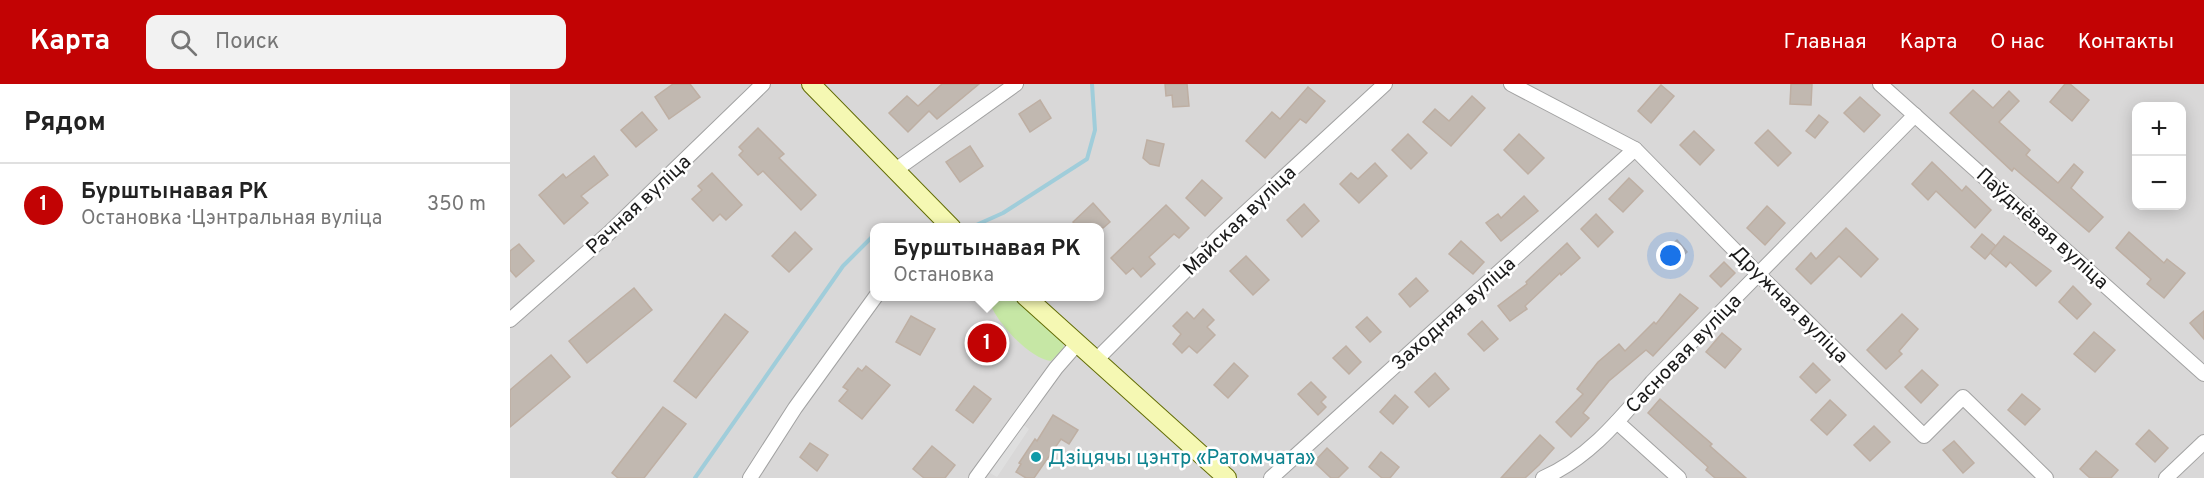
<!DOCTYPE html>
<html lang="ru">
<meta charset="utf-8">
<style>
:root{--surface:#fff;--page:#f2f2f2;--text:#222;--muted:#767676;--line:#e0e0e0;--accent:#c20304}
body{margin:0;font-family:Overpass,sans-serif;background:var(--page);color:var(--text)}
.controls{position:absolute;right:18px;top:18px;display:grid;overflow:hidden;border-radius:12px;box-shadow:0 3px 15px #0003}
.controls button{width:54px;height:54px;display:grid;place-items:center;padding:0;border:0;border-bottom:2px solid var(--line);background:var(--surface);color:var(--text);font:30px sans-serif}
.you{position:absolute;left:1161px;top:172px;width:21px;height:21px;margin:-15px;border:4px solid #fff;border-radius:50%;background:#1a73e8;box-shadow:0 0 0 9px #1a73e833}
.badge{display:grid;place-items:center;width:39px;height:39px;border-radius:50%;background:var(--accent);color:#fff;font-size:20px;font-weight:700}
.pin{position:absolute;translate:-50% -50%;border:3px solid #fff;box-shadow:0 2px 6px #0006}
.popup{position:absolute;left:360px;top:139px;width:234px;height:78px;box-sizing:border-box;display:grid;place-content:center;border-radius:12px;background:var(--surface);filter:drop-shadow(0 2px 4px #0005);font-size:20px;white-space:nowrap;color:var(--muted)}
.popup b{font-size:22px;color:var(--text)}
.popup::after{content:'';position:absolute;left:50%;top:100%;margin-left:-12px;border:12px solid transparent;border-top-color:var(--surface)}
.list{margin:0;padding:0;list-style:none}
h2{display:flex;justify-content:space-between;align-items:center;height:78px;margin:0;padding:0 24px;font-size:26px}
h2 small{font-size:20px;font-weight:400;color:var(--muted)}
.list li{display:grid;grid-template-columns:39px 1fr auto;gap:18px;align-items:center;box-sizing:border-box;height:84px;padding:0 24px;border-top:2px solid var(--line)}
.list b{display:block;font-size:22px;white-space:nowrap}
.list p{margin:0;font-size:20px;white-space:nowrap;color:var(--muted)}
.list em{font-size:20px;font-style:normal;color:var(--muted)}
.icon{flex:none;width:33px;height:33px;fill:none;stroke:currentColor;stroke-width:2;stroke-linecap:round;stroke-linejoin:round}
.map{position:relative;flex:none;width:1694px;height:394px;overflow:hidden}
header{display:flex;align-items:center;gap:36px;box-sizing:border-box;height:84px;padding:0 30px;background:var(--accent);color:#fff}
header strong{font-size:28px}
nav{display:flex;gap:33px;margin-inline-start:auto;font-size:21px}
.search{width:420px;height:54px;background:var(--page);display:flex;align-items:center;gap:15px;box-sizing:border-box;padding:0 21px;border-radius:12px;color:var(--muted);font-size:22px}
main{display:flex}
aside{flex:1;background:var(--surface)}
.map>svg:first-child{display:block}
</style>
<header>
<strong>Карта</strong>
<div class="search"><svg class="icon" aria-label="search" viewBox="0 0 24 24"><circle cx="10" cy="10" r="6"/><path d="M15 15l6 6"/></svg>Поиск</div>
<nav><a>Главная</a><a>Карта</a><a>О нас</a><a>Контакты</a></nav>
</header>
<main>
<aside>
<h2>Рядом<small></small></h2>
<ul class="list">
<li><span class="badge">1</span><div><b>Бурштынавая РК</b><p>Остановка · Цэнтральная вуліца</p></div><em>350 m</em></li>
</ul>
</aside>
<div class="map">
<svg width="1694" height="394" viewBox="0 0 1694 394">
<rect width="100%" height="100%" fill="#ece8e0"/>
<path fill="#d9d8d8" fill-rule="evenodd" d="M0 0H1694V394H0ZM1626 22H1672V122H1626ZM364 144H590V212H364Z"/>
<path fill="#c6e7a5" d="M478 213H505L552 254 554 264 541 277C518 274 482 234 478 213Z"/>
<polygon fill="#dfdfdf" points="512,340 519,345 487,393 480,389"/>
<g fill="none" stroke-linecap="round" stroke-linejoin="round">
<g stroke="#a0cdda" stroke-width="4">
<polyline points="464,142 493,129 577,75 585,46 582,0"/>
<polyline points="185,394 333,182 364,151"/>
</g>
</g>
<g fill="#c1b8b0" stroke="#beafa3" stroke-width="1.5">
<polygon points="163,0 180,0 190,13 159,35 145,13"/>
<polygon points="432,0 469,0 427,35 419,27 398,48 379,29 397,12 408,22"/>
<polygon points="655,0 677,0 679,22 663,23 662,11 656,12"/>
<polygon points="1281,0 1302,0 1301,21 1280,20"/>
<polygon points="1555,0 1560,0 1579,16 1562,37 1540,18"/>
<polygon points="1151,1 1164,12 1141,39 1128,27"/>
<polygon points="798,3 815,17 796,39 790,35 755,74 736,57 762,28 770,35"/>
<polygon points="1463,6 1483,24 1499,7 1509,17 1489,38 1520,66 1516,71 1548,99 1564,80 1573,88 1561,104 1593,133 1579,148 1504,84 1502,87 1440,29"/>
<polygon points="962,12 975,24 941,62 913,38 925,25 939,37"/>
<polygon points="1350,13 1370,31 1354,48 1334,29"/>
<polygon points="530,16 541,34 520,48 509,30"/>
<polygon points="132,28 147,46 126,63 111,46"/>
<polygon points="1309,31 1318,38 1305,54 1296,47"/>
<polygon points="248,44 274,70 269,74 306,111 291,126 253,87 248,91 229,71 233,67 229,63"/>
<polygon points="1258,46 1281,69 1268,82 1245,59"/>
<polygon points="1184,47 1204,66 1190,81 1170,61"/>
<polygon points="898,50 917,69 901,85 882,66"/>
<polygon points="1009,50 1034,74 1018,90 994,66"/>
<polygon points="637,56 654,60 649,82 640,80 633,74"/>
<polygon points="460,62 473,82 450,98 436,78"/>
<polygon points="84,72 98,91 71,112 78,119 54,140 29,111 53,90 56,94"/>
<polygon points="1422,78 1452,107 1456,102 1481,126 1465,144 1426,107 1418,116 1402,100"/>
<polygon points="865,79 877,92 849,119 830,100 841,89 848,95"/>
<polygon points="202,89 232,121 216,136 210,130 203,137 182,115 192,106 188,102"/>
<polygon points="1119,94 1133,107 1113,128 1099,115"/>
<polygon points="692,96 712,114 695,132 676,114"/>
<polygon points="1014,112 1028,127 991,157 976,139 988,130 991,134"/>
<polygon points="583,119 600,138 593,144 568,144 563,138"/>
<polygon points="794,120 809,137 792,153 777,136"/>
<polygon points="656,121 679,144 669,154 664,150 639,173 645,180 631,193 623,184 616,190 601,174"/>
<polygon points="1257,122 1275,139 1255,161 1237,144"/>
<polygon points="1086,130 1103,148 1088,163 1071,145"/>
<polygon points="1336,144 1368,175 1351,193 1329,172 1301,200 1286,185 1301,169 1306,175"/>
<polygon points="285,148 302,165 279,188 262,172"/>
<polygon points="1619,148 1654,179 1657,175 1675,189 1654,214 1637,200 1641,195 1606,164"/>
<polygon points="1472,150 1486,162 1475,175 1461,163"/>
<polygon points="1494,152 1541,187 1526,202 1500,178 1496,183 1480,169"/>
<polygon points="1167,156 1177,168 1162,181 1152,170"/>
<polygon points="951,157 974,178 963,190 939,170"/>
<polygon points="1057,159 1070,174 1051,191 1050,189 1015,222 1017,225 1000,237 988,222 1017,200 1016,198"/>
<polygon points="9,160 24,177 6,193 0,186 0,167"/>
<polygon points="736,172 759,196 743,211 720,187"/>
<polygon points="1214,178 1225,189 1211,203 1200,192"/>
<polygon points="906,194 918,207 900,223 889,210"/>
<polygon points="1563,202 1581,220 1567,235 1549,218"/>
<polygon points="124,204 142,226 77,279 59,257"/>
<polygon points="1170,210 1188,224 1143,272 1136,266 1099,297 1073,329 1079,334 1061,353 1046,338 1073,310 1067,305 1088,278 1109,260 1115,267 1144,238 1146,240"/>
<polygon points="693,225 704,236 697,243 705,251 687,269 679,262 672,269 663,260 671,250 663,242 677,228 684,235"/>
<polygon points="1694,227 1694,255 1680,239"/>
<polygon points="215,230 238,248 186,314 164,297"/>
<polygon points="1392,230 1408,245 1389,267 1392,270 1376,285 1357,266"/>
<polygon points="401,232 425,245 410,271 386,258"/>
<polygon points="857,233 871,248 860,258 846,243"/>
<polygon points="972,237 988,255 974,267 958,250"/>
<polygon points="1584,248 1605,266 1585,288 1564,270"/>
<polygon points="1212,249 1231,265 1215,284 1196,268"/>
<polygon points="836,262 851,278 839,290 823,274"/>
<polygon points="41,271 60,293 0,343 0,306"/>
<polygon points="724,279 738,292 718,314 704,301"/>
<polygon points="1303,279 1320,296 1306,309 1290,293"/>
<polygon points="356,282 380,301 352,335 329,317 338,306 333,303 348,284 352,287"/>
<polygon points="1412,286 1428,301 1411,319 1395,303"/>
<polygon points="925,289 939,305 919,323 905,308"/>
<polygon points="801,298 816,313 811,318 816,323 808,331 788,310"/>
<polygon points="464,302 481,315 463,339 446,326"/>
<polygon points="1512,310 1530,325 1515,341 1498,326"/>
<polygon points="885,311 898,323 883,340 870,328"/>
<polygon points="1150,315 1202,360 1200,362 1236,394 1205,394 1196,386 1198,383 1138,329"/>
<polygon points="1320,316 1336,331 1317,351 1301,336"/>
<polygon points="153,323 176,340 134,394 108,394 102,389"/>
<polygon points="543,331 568,346 559,360 551,355 524,394 516,394 506,388 511,380 509,379 525,355 527,357"/>
<polygon points="1364,342 1380,358 1360,377 1344,361"/>
<polygon points="1639,346 1658,364 1645,378 1626,360"/>
<polygon points="1030,351 1044,364 1029,381 1015,394 991,394"/>
<polygon points="1444,357 1464,379 1453,389 1433,366"/>
<polygon points="300,359 318,371 307,387 290,373"/>
<polygon points="422,362 445,381 435,394 414,394 403,385"/>
<polygon points="817,364 838,384 828,394 821,394 804,378"/>
<polygon points="1586,367 1608,386 1601,394 1580,394 1570,385"/>
<polygon points="871,368 889,383 880,394 872,394 859,383"/>
</g>
<g fill="none" stroke-linecap="round" stroke-linejoin="round">
<g stroke="#a2a2a2" stroke-width="16">
<g id="street">
<polyline points="1001,0 1125,65 1249,191 1414,352 1453,313 1536,394"/>
<polyline points="1370,0 1694,290"/>
<polyline points="384,87 506,0"/>
<polyline points="0,236 99,149 253,0"/>
<polyline points="586,276 710,152 875,0"/>
<polyline points="1107,338 1169,394"/>
<polyline points="240,394 285,324 366,212"/>
<polyline points="466,394 546,284 567,260"/>
<polyline points="761,394 1125,65"/>
<path d="M1033 394C1079 374 1110 335 1142 298L1405 31"/>
<polyline points="1656,394 1694,358"/>
</g>
</g>
<g stroke="#636d06" stroke-width="20">
<g id="secondary">
<polyline points="301,0 442,144"/>
<polyline points="515,212 717,394"/>
</g>
</g>
<use href="#street" stroke="#fff" stroke-width="14"/>
<use href="#secondary" stroke="#f5f8b3" stroke-width="18"/>
</g>
<circle fill="#0f9aa8" stroke="#fff" stroke-width="2" cx="526" cy="373" r="6"/>
<g text-anchor="middle" stroke-width="5" stroke-linejoin="round" paint-order="stroke">
<g font-size="20" fill="#1b1b1b" stroke="#fff">
<text transform="translate(128 120) rotate(-43)" y="7">Рачная вуліца</text>
<text transform="translate(729 136) rotate(-44)" y="7">Майская вуліца</text>
<text transform="translate(1533 144) rotate(42)" y="7">Паўднёвая вуліца</text>
<text transform="translate(1280 220) rotate(45)" y="7">Дружная вуліца</text>
<text transform="translate(943 229) rotate(-42)" y="7">Заходняя вуліца</text>
<text transform="translate(1173 269) rotate(-46)" y="7">Сасновая вуліца</text>
</g>
<g font-size="20" fill="#0d838f" stroke="#fff" text-anchor="start">
<text x="538" y="380">Дзіцячы цэнтр «Ратомчата»</text>
</g>
</g>
</svg>
<div class="controls">
<button>+</button>
<button>−</button>
</div>
<div class="you"></div>
<div class="pin badge" style="left:477px;top:259px">1</div>
<div class="popup"><b>Бурштынавая РК</b>Остановка</div>
</div>
</main>
